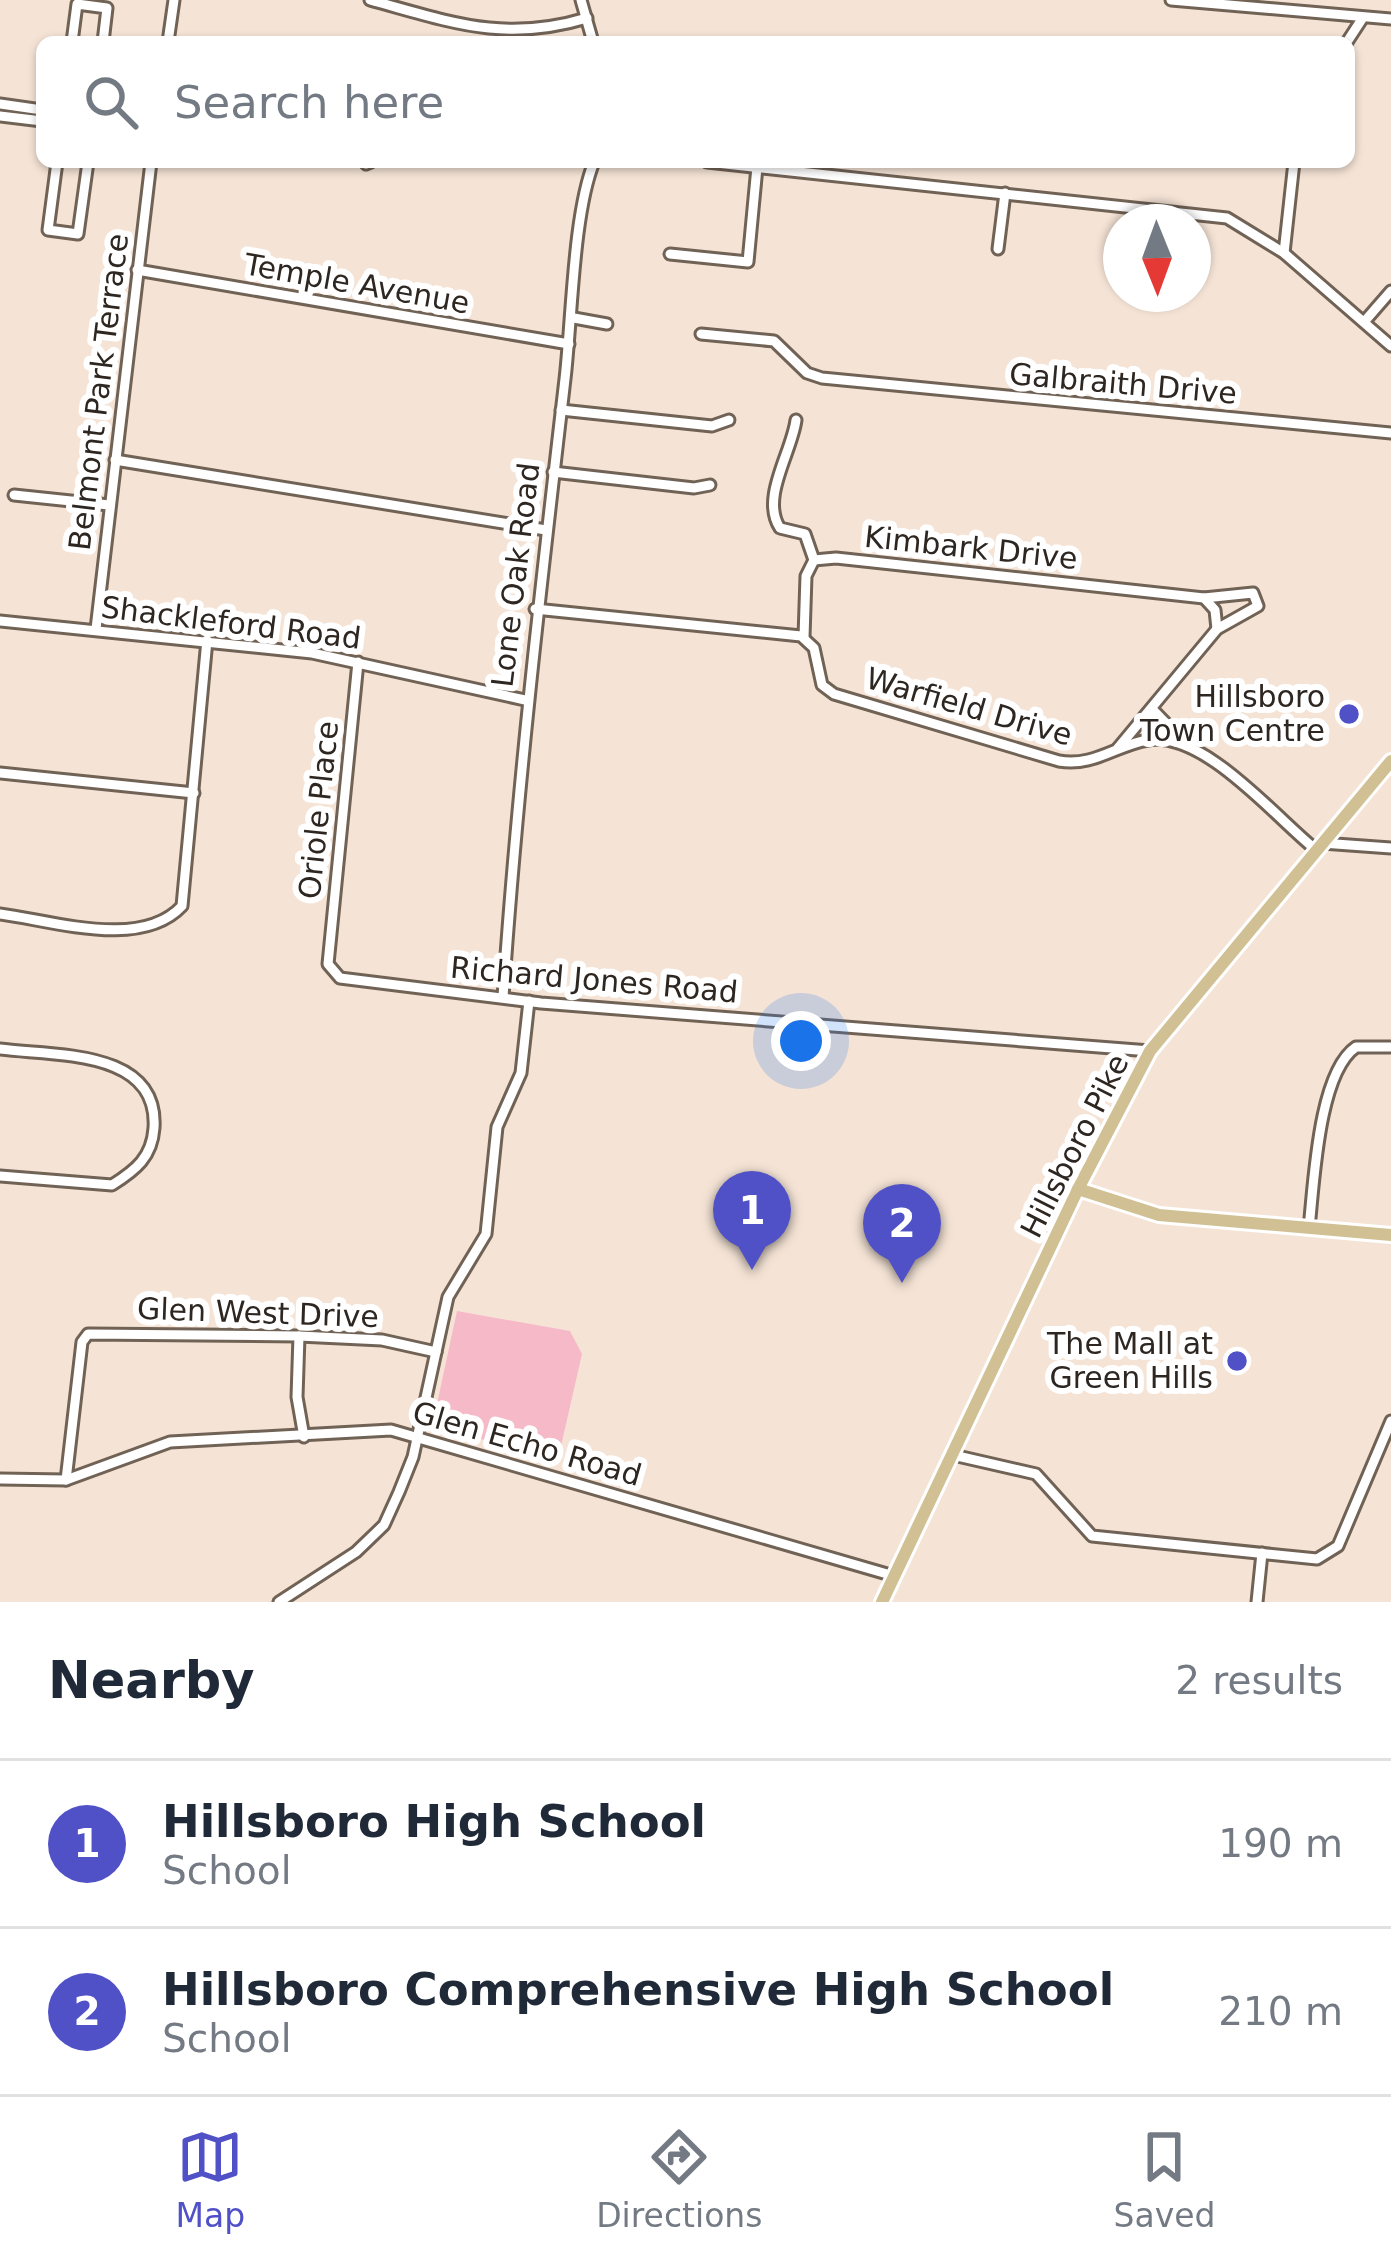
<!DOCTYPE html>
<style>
:root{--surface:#fff;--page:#f6f6f7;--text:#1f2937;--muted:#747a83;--line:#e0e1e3;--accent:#5050c7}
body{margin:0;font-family:"DejaVu Sans",sans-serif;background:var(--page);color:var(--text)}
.compass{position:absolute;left:1103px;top:204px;width:108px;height:108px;border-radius:50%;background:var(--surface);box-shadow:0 3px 9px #0004;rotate:179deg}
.you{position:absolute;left:801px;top:1041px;width:42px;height:42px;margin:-30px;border:9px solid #fff;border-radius:50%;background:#1a73e8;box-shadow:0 0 0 18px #1a73e833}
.badge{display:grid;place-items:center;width:78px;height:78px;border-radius:50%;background:var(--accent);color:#fff;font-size:39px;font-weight:700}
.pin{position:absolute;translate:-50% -99px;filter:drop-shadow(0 3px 6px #0008)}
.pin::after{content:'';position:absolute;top:63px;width:42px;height:36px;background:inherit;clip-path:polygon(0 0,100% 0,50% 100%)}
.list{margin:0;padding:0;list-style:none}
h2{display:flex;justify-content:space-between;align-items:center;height:156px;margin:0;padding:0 48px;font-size:51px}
h2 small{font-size:39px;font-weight:400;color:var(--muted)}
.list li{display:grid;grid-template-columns:78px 1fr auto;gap:36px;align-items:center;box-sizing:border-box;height:168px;padding:0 48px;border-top:3px solid var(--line)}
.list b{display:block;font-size:45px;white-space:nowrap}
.list p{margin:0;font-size:39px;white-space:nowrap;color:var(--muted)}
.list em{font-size:39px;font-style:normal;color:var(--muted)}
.icon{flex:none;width:66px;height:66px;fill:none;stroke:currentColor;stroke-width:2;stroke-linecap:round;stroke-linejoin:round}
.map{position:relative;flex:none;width:1391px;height:1602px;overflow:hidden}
.search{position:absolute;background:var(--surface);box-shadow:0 3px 9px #0004;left:36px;right:36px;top:36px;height:132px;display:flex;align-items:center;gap:30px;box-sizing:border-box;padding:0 42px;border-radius:18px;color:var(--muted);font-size:45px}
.sheet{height:492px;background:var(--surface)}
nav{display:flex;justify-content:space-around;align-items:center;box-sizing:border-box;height:168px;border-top:3px solid var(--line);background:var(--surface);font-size:33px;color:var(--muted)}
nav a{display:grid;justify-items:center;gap:6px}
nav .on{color:var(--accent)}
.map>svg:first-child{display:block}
</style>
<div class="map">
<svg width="1391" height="1602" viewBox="0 0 1391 1602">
<rect width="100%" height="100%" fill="#f5e4d6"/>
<polygon fill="#f6b9c7" points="457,1311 570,1331 582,1354 558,1459 442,1429 435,1413"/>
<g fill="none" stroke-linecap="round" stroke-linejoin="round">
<g stroke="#716256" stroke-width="15">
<g id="minor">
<path d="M370 0C451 22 504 43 587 18"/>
<polyline points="581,0 593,42"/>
<polyline points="1171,0 1391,19"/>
<polyline points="72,42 77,4 107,8 103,42"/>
<polyline points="168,42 174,0"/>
<polyline points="1347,42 1362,19"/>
<polyline points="0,104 42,110"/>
<polyline points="0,116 42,121"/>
<polyline points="57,162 48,230 78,234 88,162"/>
<polyline points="707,162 1227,218 1284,253 1391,346"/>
<polyline points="366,164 371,162"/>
<polyline points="998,249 1005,193"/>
<polyline points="1284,253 1294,162"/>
<polyline points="670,254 748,262 757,167"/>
<polyline points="137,270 569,344"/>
<polyline points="574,318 607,324"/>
<polyline points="1364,322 1391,291"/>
<polyline points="701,334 774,341 807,373 822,378 1391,433"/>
<polyline points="561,410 712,426 729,420"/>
<path d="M796 420C792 452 760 498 780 528L805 534 814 560"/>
<polyline points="115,460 546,530"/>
<polyline points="553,472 694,488 710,485"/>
<polyline points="14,495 109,505"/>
<polyline points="814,560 836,558 1204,598 1253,593 1258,606 1217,629 1118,748"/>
<polyline points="1204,598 1215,610 1217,629"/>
<path d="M535 609 801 636 814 648 822 685 834 694 1059 761C1094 767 1116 745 1148 740 1204 731 1274 816 1315 849"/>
<polyline points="0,621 312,653 525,700"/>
<polyline points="96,629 151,162"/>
<polyline points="804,637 806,576 814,560"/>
<polyline points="358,662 328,964 340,978 541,1003 1150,1051"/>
<polyline points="1152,709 1186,744"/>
<polyline points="0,773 194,793"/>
<polyline points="1322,843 1391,848"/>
<path d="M0 914C54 921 141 950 182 906L207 640"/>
<path d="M503 997C517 790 541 585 565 379 572 319 573 214 594 162"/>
<path d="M0 1049C55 1056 159 1049 154 1128 152 1157 136 1170 112 1185L0 1176"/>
<path d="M1309 1228C1314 1184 1318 1073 1356 1047H1391"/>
<polyline points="299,1336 297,1397 304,1437"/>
<polyline points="953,1455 1036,1474 1092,1536 1317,1559 1338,1546 1391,1421"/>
<polyline points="0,1479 66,1480 170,1442 391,1430 894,1576"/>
<polyline points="66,1480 82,1342 88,1334 299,1336 382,1340 436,1352"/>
<polyline points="279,1602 356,1552 384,1525 399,1492 413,1457 448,1297 486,1234 497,1127 521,1073 529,1001"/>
<polyline points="1257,1602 1262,1553"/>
</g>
</g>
<g stroke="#fff" stroke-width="18">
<g id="major">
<polyline points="1078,1189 1159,1215 1391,1235"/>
<polyline points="882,1602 1078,1189 1150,1051 1391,761"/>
</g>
</g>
<use href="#minor" stroke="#fff" stroke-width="9"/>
<use href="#major" stroke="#d1c094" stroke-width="12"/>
</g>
<g fill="#5050c7" stroke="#fff" stroke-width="4.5">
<circle cx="1349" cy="714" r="12"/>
<circle cx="1237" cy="1361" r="12"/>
</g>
<g text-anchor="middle" stroke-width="12" stroke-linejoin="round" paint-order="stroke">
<g font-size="30" fill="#2d2621" stroke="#fff">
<text transform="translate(357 284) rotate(10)" y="10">Temple Avenue</text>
<text transform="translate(1123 384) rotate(5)" y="10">Galbraith Drive</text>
<text transform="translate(99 392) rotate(-83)" y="10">Belmont Park Terrace</text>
<text transform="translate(971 548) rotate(6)" y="10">Kimbark Drive</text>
<text transform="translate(516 575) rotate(-83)" y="10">Lone Oak Road</text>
<text transform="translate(231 623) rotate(7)" y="10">Shackleford Road</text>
<text transform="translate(969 707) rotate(16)" y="10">Warfield Drive</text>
<text transform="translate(319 810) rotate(-84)" y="10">Oriole Place</text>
<text transform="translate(594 980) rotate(5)" y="10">Richard Jones Road</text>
<text transform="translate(1075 1146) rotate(-63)" y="10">Hillsboro Pike</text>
<text transform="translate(258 1313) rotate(2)" y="10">Glen West Drive</text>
<text transform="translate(527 1444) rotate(16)" y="10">Glen Echo Road</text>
</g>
<g font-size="30" fill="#2d2621" stroke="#fff" text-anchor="end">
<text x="1325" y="707">Hillsboro<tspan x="1325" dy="34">Town Centre</tspan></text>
<text x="1213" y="1354">The Mall at<tspan x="1213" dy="34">Green Hills</tspan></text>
</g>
</g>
</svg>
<svg class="compass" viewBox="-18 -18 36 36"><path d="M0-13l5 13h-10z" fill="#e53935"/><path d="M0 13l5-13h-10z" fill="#747a83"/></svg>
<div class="you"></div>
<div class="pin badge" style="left:752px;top:1270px">1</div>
<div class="pin badge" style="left:902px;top:1283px">2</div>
<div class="search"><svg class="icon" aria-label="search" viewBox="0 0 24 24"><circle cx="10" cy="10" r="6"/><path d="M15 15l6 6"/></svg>Search here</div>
</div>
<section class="sheet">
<h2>Nearby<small>2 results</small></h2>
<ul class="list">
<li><span class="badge">1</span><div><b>Hillsboro High School</b><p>School</p></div><em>190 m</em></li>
<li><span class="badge">2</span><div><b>Hillsboro Comprehensive High School</b><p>School</p></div><em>210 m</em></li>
</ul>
</section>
<nav>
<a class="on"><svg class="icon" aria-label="map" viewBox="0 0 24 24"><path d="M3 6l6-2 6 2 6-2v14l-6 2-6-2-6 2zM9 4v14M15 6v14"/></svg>Map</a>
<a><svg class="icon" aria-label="directions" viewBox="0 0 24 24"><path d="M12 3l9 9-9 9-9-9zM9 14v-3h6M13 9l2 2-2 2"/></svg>Directions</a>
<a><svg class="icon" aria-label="saved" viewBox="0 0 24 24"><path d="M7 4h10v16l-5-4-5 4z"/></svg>Saved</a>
</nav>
